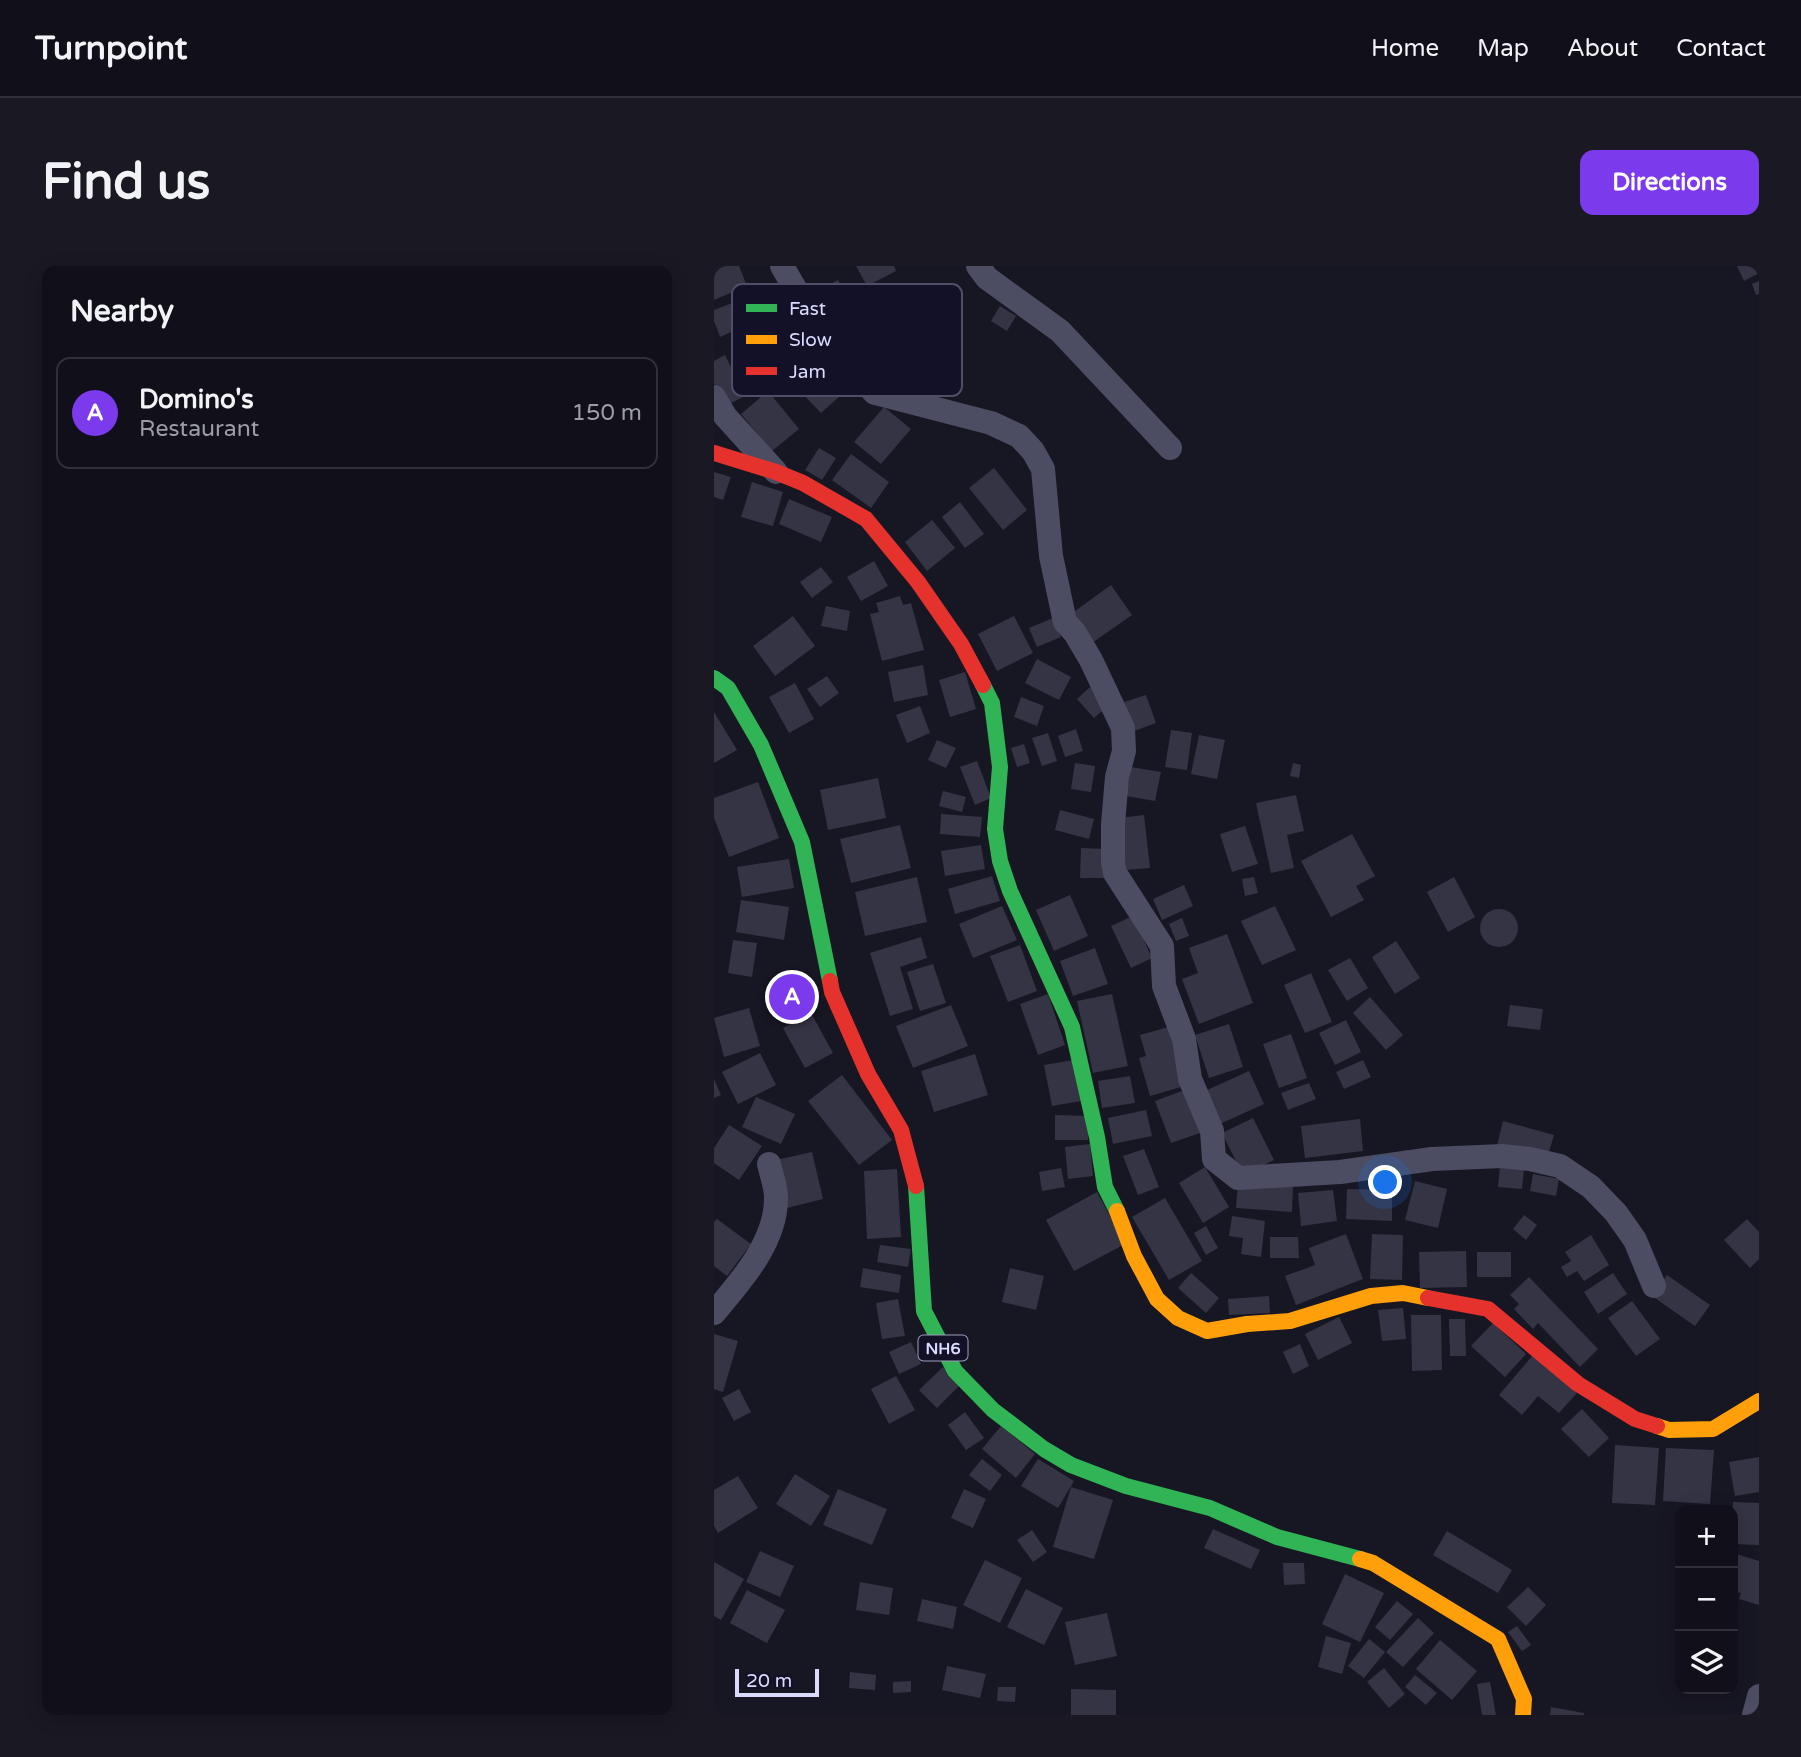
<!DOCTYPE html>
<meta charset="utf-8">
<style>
:root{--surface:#11101a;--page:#1a1923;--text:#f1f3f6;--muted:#9c9da2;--line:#303039;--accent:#7c3aed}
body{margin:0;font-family:"Varela Round",sans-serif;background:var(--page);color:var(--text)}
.controls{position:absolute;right:21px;bottom:21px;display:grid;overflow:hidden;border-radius:14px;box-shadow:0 4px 18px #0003}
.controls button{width:63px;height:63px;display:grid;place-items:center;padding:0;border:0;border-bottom:2px solid var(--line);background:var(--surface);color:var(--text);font:35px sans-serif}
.scale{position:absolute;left:21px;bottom:18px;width:84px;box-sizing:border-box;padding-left:7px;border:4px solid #dadafd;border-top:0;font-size:19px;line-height:24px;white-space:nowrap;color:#dadafd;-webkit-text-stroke:5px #131128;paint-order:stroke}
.you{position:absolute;left:672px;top:917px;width:24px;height:24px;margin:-18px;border:5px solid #fff;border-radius:50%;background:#1a73e8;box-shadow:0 0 0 10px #1a73e833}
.badge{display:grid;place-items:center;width:46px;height:46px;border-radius:50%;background:var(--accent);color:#fff;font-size:23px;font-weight:700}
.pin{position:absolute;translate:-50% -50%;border:4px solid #fff;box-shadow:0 2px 7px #0006}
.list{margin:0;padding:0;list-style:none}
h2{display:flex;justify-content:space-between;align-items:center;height:91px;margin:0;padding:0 28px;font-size:30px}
h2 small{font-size:23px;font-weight:400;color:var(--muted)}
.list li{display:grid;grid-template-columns:46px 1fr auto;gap:21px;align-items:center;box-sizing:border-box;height:112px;margin:0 14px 14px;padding:0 14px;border:2px solid var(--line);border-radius:14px}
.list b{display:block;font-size:26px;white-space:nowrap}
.list p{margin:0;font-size:23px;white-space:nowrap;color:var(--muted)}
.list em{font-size:23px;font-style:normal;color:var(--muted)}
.icon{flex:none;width:38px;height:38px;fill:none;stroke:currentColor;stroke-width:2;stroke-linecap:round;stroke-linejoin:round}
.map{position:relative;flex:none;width:1045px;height:1449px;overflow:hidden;border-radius:14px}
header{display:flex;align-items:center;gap:42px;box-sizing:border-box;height:98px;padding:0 35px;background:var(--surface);border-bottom:2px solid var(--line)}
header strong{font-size:33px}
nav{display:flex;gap:38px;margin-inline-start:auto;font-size:24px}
.intro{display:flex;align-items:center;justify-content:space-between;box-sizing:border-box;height:168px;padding:0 42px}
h1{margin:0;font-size:49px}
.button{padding:18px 32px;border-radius:14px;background:var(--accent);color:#fff;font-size:24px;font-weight:700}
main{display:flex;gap:42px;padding:0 42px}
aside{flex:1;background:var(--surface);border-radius:14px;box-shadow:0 4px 18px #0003}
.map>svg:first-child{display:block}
</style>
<header>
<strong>Turnpoint</strong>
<nav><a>Home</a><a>Map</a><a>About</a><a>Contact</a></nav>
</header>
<div class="intro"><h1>Find us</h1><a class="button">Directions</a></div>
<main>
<aside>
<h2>Nearby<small></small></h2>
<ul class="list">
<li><span class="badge">A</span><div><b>Domino's</b><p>Restaurant</p></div><em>150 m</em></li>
</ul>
</aside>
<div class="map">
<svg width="1045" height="1449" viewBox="0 0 1045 1449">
<rect width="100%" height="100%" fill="#171623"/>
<g fill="#353444">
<polygon points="0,0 25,0 33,20 0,34"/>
<polygon points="142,0 180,0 182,5 153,20"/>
<polygon points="1023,0 1045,0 1045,7 1030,15"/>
<polygon points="124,14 147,55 118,71 95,30"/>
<polygon points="1045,15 1045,28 1042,29 1038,18"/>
<polygon points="34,31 49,69 30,77 24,63 6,71 0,55 0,44"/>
<polygon points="286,40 302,50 293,65 277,55"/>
<polygon points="11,89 31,130 11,140 0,117 0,95"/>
<polygon points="98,100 126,130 107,147 79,118"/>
<polygon points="54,125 85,163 58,185 27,148"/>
<polygon points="170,141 197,163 167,198 140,176"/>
<polygon points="105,182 122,192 108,214 91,204"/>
<polygon points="137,188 175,216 157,242 118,214"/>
<polygon points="280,202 313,244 289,264 255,222"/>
<polygon points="0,206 17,211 9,234 0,231"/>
<polygon points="38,216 69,226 59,260 27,251"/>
<polygon points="75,233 118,251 107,276 65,258"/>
<polygon points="246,236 270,268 251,282 228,251"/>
<polygon points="218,254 241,282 213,305 191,276"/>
<polygon points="160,295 174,320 147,335 133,311"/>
<polygon points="107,301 119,316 98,332 86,316"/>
<polygon points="397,319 418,349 378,377 357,348"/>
<polygon points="186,330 189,339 197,337 210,384 168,395 156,348 165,346 162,337"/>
<polygon points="112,340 136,345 133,365 107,360"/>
<polygon points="79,350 101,380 61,410 39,380"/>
<polygon points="300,350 319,387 283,405 264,368"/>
<polygon points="339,352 347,371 323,381 315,362"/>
<polygon points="323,393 357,411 345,434 311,417"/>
<polygon points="209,399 214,429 180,436 174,406"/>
<polygon points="251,406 262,443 236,451 225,414"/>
<polygon points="113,410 125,427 106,441 93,423"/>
<polygon points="81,417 100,453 75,467 55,431"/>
<polygon points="376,421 394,440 380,452 363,433"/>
<polygon points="432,429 442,457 420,465 410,436"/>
<polygon points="307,431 330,440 323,460 300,451"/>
<polygon points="206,440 216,467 193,477 182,449"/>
<polygon points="0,446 23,484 0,497"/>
<polygon points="362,463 369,485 351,491 344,470"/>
<polygon points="457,464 478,467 473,504 451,501"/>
<polygon points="334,467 343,495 328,500 318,472"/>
<polygon points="485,469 511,474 503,513 477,508"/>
<polygon points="223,474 242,482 232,502 214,494"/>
<polygon points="310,478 316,497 303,501 297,482"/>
<polygon points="263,495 277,532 261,539 246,501"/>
<polygon points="361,497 381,500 377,526 357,523"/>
<polygon points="579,497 587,499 585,512 576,510"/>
<polygon points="417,501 447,506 441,535 412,530"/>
<polygon points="164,512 172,552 114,564 106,524"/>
<polygon points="44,516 65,572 15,591 0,552 0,532"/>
<polygon points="229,525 252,531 248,546 225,540"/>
<polygon points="582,529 590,565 573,569 580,602 557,607 542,537"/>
<polygon points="346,544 380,553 375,573 341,564"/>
<polygon points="227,548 268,551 266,571 226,568"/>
<polygon points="430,549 436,602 411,604 405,552"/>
<polygon points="186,559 197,602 137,617 126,573"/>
<polygon points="531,560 544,598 518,606 506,568"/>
<polygon points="638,568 661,610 642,620 650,634 617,651 587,595"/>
<polygon points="267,579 271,603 231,610 227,585"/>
<polygon points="367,582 391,583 391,612 366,612"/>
<polygon points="75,593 80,622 28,631 23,601"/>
<polygon points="278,610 286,635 241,648 234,623"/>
<polygon points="203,611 213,656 151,670 141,626"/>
<polygon points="540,611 544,627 531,630 528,613"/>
<polygon points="740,611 761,651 734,666 713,626"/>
<polygon points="470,619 479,640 448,654 439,633"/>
<polygon points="356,629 374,670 340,685 322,644"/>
<polygon points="27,634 75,641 70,674 22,666"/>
<polygon points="288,640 303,674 259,692 245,658"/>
<polygon points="561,640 582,684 548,699 527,655"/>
<circle cx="785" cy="662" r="19"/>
<polygon points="419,650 438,692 417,702 397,660"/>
<polygon points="468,652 475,670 462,675 455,658"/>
<polygon points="513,668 539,737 485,758 468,713 484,707 475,682"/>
<polygon points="207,671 213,692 186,701 199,743 176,750 156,687"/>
<polygon points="19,674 43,677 38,711 14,707"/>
<polygon points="682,675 706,712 681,728 658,691"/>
<polygon points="306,679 323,725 294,736 276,690"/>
<polygon points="381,682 394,718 359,730 346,695"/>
<polygon points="636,692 654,722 633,735 614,704"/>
<polygon points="219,698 232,737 206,745 193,706"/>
<polygon points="597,707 618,756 591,767 570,719"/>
<polygon points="83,711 95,742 73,751 61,720"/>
<polygon points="334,728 351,779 324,789 306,738"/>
<polygon points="398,728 414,800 379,807 363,735"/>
<polygon points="656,731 689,769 672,784 639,747"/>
<polygon points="237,739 254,780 199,802 182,760"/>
<polygon points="796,739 829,743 826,764 793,760"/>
<polygon points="35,742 46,780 10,791 0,752"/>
<polygon points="97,747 119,787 91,802 69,762"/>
<polygon points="632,754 647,786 621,799 605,767"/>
<polygon points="515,758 529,801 495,812 481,769"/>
<polygon points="458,760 474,819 436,830 425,792 432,790 426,769"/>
<polygon points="577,768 593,812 565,822 549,778"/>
<polygon points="46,787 62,819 24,838 8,806"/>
<polygon points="261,788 274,829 220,846 207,805"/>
<polygon points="359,794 367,835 338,840 330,799"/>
<polygon points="649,794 657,811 630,823 622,806"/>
<polygon points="535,805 550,838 506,858 491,825"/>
<polygon points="128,809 178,874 145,899 94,835"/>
<polygon points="416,810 421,837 388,842 384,815"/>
<polygon points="0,813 7,829 0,832"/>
<polygon points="595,817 602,833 574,844 567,827"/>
<polygon points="476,822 492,865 457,877 441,835"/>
<polygon points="42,831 81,848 67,878 28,861"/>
<polygon points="432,844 438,870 399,878 394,852"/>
<polygon points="341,849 375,850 374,874 341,874"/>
<polygon points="539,852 560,894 529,909 508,867"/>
<polygon points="646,853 649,885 591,892 587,860"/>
<polygon points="789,855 840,869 833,893 783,879"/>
<polygon points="15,859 48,880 25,914 0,897 0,882"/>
<polygon points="376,878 379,910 354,913 351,881"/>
<polygon points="430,883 445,921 424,929 409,890"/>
<polygon points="98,886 109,933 73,942 62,894"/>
<polygon points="491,901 515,941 489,957 465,917"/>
<polygon points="786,901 810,903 808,923 784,921"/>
<polygon points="347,902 351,921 328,925 325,906"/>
<polygon points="183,903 187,971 153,973 150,905"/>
<polygon points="819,908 845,913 842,930 816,925"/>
<polygon points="701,915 733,923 724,962 691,954"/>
<polygon points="524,917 579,920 578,946 522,942"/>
<polygon points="633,923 678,924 678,955 632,953"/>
<polygon points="619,924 623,955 587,960 584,927"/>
<polygon points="383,926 411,978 360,1005 332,954"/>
<polygon points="451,932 488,995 455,1014 418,951"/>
<polygon points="810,949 823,959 812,974 799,963"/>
<polygon points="518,950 551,955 547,991 527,988 529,972 515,970"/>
<polygon points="3,953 37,978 13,1010 0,1000 0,956"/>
<polygon points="1033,953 1045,966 1045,993 1036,1002 1010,974"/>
<polygon points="492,960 504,982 492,989 480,967"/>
<polygon points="632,968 649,1013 582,1039 571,1010 601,999 595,982"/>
<polygon points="658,968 689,969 688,1014 656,1013"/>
<polygon points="877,969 895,999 870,1015 863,1005 853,1011 847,1001 857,995 851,986"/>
<polygon points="556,971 584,971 585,992 556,992"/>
<polygon points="166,979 197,983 194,1001 163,996"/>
<polygon points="752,985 753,1021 706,1022 705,986"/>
<rect x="763" y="986" width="34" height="25"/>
<polygon points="149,1002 187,1009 185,1027 146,1021"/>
<polygon points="296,1002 330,1010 322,1044 288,1036"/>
<polygon points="477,1007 505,1032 492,1047 464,1022"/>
<polygon points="899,1007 913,1028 884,1048 870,1026"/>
<polygon points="953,1009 996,1039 981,1060 938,1030"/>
<polygon points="815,1011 884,1083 866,1101 824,1057 819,1063 800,1043 805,1038 796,1029"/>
<polygon points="555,1030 556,1047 515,1049 514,1033"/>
<polygon points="184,1033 191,1070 168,1073 162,1037"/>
<polygon points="918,1035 946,1073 922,1090 894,1052"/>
<polygon points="689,1042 692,1073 668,1075 664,1044"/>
<polygon points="697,1049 727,1049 728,1104 698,1105"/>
<polygon points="625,1051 638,1077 604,1094 591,1068"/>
<polygon points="735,1053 751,1053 752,1090 736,1090"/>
<polygon points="779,1057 812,1088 791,1111 757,1080"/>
<polygon points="0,1068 24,1075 9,1126 0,1123"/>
<polygon points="197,1076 207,1098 185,1108 175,1086"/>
<polygon points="586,1078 595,1100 579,1108 569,1086"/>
<polygon points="819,1089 863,1127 845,1147 824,1130 808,1149 785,1129"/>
<polygon points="229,1101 246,1119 223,1142 205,1124"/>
<polygon points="182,1110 201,1144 175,1158 157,1123"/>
<polygon points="25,1123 37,1146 20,1155 8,1132"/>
<polygon points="868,1143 895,1172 875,1191 847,1163"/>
<polygon points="251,1146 270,1172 252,1184 234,1159"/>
<polygon points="287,1160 321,1188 302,1212 268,1183"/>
<polygon points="901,1179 945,1182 941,1239 898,1237"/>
<polygon points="952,1182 1000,1184 996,1238 949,1235"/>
<polygon points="1045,1191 1045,1226 1021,1230 1015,1196"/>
<polygon points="268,1193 288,1209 276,1225 255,1209"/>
<polygon points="324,1193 360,1215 344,1242 307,1220"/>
<polygon points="81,1208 116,1230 97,1260 62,1238"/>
<polygon points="24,1210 44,1242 4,1267 0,1260 0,1224"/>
<polygon points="357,1221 399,1234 380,1293 339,1281"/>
<polygon points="124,1223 173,1243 158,1279 109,1259"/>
<polygon points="250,1223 272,1233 259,1262 237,1252"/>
<polygon points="1019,1236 1045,1237 1045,1279 1019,1278"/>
<polygon points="499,1263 546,1284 537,1303 490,1282"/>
<polygon points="318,1264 333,1286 319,1296 303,1274"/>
<polygon points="733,1265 798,1304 784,1327 719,1289"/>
<polygon points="46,1285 80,1300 66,1331 32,1316"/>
<polygon points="1019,1287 1045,1295 1045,1339 1025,1333 1027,1327 1019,1325"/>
<polygon points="271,1294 308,1312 286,1357 249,1339"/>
<polygon points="0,1296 30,1313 7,1354 0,1350"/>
<polygon points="569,1297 590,1297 591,1318 570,1319"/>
<polygon points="631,1308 670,1327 646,1376 608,1358"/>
<polygon points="146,1316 179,1322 175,1349 142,1344"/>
<polygon points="814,1321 832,1339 812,1360 793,1341"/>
<polygon points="312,1323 349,1342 330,1379 293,1361"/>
<polygon points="33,1324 71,1344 53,1377 16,1357"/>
<polygon points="208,1333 243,1341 239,1363 203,1355"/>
<polygon points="683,1335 699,1348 676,1374 661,1361"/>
<polygon points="393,1347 403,1390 361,1399 351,1356"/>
<polygon points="704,1352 720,1367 689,1401 672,1386"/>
<polygon points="803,1360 817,1379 808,1385 794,1366"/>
<polygon points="612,1370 637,1377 628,1408 604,1401"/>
<polygon points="655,1373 671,1386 650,1412 634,1400"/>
<polygon points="726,1374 763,1405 738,1434 702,1403"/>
<polygon points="233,1400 272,1408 266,1432 228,1424"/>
<polygon points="670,1402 691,1428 675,1442 653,1416"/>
<polygon points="136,1406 162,1409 161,1424 135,1422"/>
<polygon points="701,1409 723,1427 712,1439 691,1421"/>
<polygon points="197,1415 197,1426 179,1427 179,1416"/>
<polygon points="776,1416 782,1449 768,1449 763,1418"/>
<polygon points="284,1421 302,1421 301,1436 283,1435"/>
<polygon points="357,1423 402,1424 402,1449 357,1449"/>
<polygon points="837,1441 870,1447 870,1449 836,1449"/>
</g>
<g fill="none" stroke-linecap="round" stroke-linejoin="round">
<g stroke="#4c4d63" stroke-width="24">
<polyline points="68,0 113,78 161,127 277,157 305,170 319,185 329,203 337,290 351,356 361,367 377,394 409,462 410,485 403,511 399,558 399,597 401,607 448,680 450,720 470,773 476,813 498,865 500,893 524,912 626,906 718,893 788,890 816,893 846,900 877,921 902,947 921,974 940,1020"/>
<polyline points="264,0 273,12 346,65 456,182"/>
<polyline points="0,131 11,150 62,206"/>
<path d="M0 1047C27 1015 63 975 62 931 62 920 57 908 55 898"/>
<polyline points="1040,1449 1045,1430"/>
</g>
<g stroke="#30b455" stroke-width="16">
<polyline points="0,412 14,422 47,479 88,576 116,715"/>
<polyline points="269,419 278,437 286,501 281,563 286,595 296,625 358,761 383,871 391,921 403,945"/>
<polyline points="202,920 210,1045 241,1105 279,1144 330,1183 357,1199 412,1220 496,1242 563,1271 646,1293"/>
</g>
<g stroke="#ff9f0a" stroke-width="16">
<polyline points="403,945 420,990 443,1033 464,1052 493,1065 533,1058 576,1055 657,1030 689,1027 714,1032"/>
<polyline points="943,1160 955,1164 999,1163 1045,1135"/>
<polyline points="646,1293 659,1297 784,1373 810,1433 809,1449"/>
</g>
<g stroke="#e5322d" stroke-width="16">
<polyline points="0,187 62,206 89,217 152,253 204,316 247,378 269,419"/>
<polyline points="116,715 118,726 154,808 187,864 202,920"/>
<polyline points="714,1032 774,1043 864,1118 921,1153 943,1160"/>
</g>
</g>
<g text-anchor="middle" stroke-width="5" stroke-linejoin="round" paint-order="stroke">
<rect fill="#131128" stroke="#9e9ebd" stroke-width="2" x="204.5" y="1069.5" width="49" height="25" rx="5"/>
<g font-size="16" font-weight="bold" fill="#dadafd">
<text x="229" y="1088">NH6</text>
</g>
</g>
<rect x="18" y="18" width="230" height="112" rx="10" fill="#131128" stroke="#4f4d68" stroke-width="2"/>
<rect x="32" y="38" width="31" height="8" fill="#30b455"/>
<rect x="32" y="69" width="31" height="9" fill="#ff9f0a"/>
<rect x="32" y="101" width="31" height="8" fill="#e5322d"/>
<g font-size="19" fill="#dadafd">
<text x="75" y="49">Fast</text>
<text x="75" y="80">Slow</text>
<text x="75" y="112">Jam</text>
</g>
</svg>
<div class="controls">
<button>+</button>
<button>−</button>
<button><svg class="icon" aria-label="layers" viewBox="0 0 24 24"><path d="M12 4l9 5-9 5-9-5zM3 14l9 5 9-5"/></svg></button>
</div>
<div class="scale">20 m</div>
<div class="you"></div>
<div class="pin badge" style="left:78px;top:731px">A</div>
</div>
</main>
